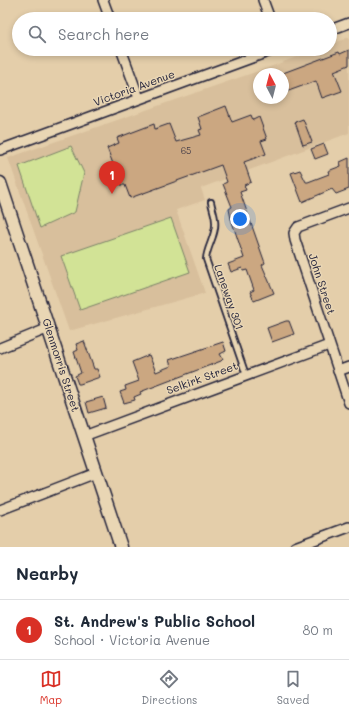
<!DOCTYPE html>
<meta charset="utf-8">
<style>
:root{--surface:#fff;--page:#f6f6f7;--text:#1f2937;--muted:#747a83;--line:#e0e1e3;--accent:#d93025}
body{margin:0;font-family:Mali,sans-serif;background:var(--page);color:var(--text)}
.compass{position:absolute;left:253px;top:68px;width:36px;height:36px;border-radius:50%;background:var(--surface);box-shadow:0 2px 6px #0003;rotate:353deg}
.you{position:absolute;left:240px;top:219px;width:14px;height:14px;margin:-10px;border:3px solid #fff;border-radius:50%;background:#1a73e8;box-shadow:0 0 0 6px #1a73e833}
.badge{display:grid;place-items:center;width:26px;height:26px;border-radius:50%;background:var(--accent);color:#fff;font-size:13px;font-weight:700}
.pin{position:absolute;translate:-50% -33px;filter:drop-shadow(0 1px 2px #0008)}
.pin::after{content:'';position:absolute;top:21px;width:14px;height:12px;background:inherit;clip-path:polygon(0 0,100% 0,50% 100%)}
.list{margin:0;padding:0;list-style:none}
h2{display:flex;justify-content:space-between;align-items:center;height:52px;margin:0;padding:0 16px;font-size:17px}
h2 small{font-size:13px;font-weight:400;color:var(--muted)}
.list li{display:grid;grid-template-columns:26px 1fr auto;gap:12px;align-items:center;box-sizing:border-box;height:60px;padding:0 16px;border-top:1px solid var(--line)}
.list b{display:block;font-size:15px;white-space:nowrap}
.list p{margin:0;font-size:13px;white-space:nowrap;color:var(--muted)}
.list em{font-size:13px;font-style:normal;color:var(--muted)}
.icon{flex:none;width:22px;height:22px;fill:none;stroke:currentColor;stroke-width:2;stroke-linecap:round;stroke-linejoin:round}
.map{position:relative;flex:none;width:349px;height:547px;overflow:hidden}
.search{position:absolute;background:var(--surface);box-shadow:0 2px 6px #0003;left:12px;right:12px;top:12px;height:44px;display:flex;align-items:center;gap:10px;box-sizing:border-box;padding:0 14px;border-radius:22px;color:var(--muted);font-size:15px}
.sheet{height:112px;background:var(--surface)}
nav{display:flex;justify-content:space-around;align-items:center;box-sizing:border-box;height:56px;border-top:1px solid var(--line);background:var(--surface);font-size:11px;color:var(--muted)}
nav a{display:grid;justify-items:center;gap:2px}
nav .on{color:var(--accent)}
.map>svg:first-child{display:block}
</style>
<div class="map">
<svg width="349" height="547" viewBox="0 0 349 547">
<rect width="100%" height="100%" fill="#e4ceaa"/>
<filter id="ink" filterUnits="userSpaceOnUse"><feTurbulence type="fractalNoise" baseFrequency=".025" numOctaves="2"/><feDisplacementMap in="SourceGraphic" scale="8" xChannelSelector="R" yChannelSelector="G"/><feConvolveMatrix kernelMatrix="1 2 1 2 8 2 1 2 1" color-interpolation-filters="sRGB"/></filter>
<g filter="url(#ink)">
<path fill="#d8bf9c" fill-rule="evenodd" d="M349 37V133L201 188 205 200 176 210 205 293 69 331 8 158 267 68 318 49H330V45ZM259 74H283V98H259Z"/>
<g fill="#d2e396" stroke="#7a8268">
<polygon points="71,146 84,173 75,212 40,228 19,166"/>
<polygon points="171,218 190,272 80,310 61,256"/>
</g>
<g fill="#cba781" stroke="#22223b">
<polygon points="349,50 349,65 334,71 342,91 322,98 316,81 283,93 283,73 339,52 340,54"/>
<polygon points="226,106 232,122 251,115 253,120 259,117 267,139 261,141 266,154 244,162 251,182 244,185 246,190 240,192 265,263 262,265 274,293 254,301 250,292 254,290 247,270 243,271 242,268 231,272 228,264 244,258 231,219 229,209 232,207 223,184 227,182 221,165 130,198 125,185 121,185 107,148 119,143 117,138 154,124 155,129 169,124 176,142 201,135 199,130 202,129 198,117"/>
<polygon points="303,119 312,142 303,145 295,122"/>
<polygon points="324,144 328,154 315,159 311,149"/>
<polygon points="349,158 349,189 336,194 332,189 302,202 291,173 300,170 306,182 308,182 329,174 328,171 341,166 340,162"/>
<polygon points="286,321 289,321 294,334 272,342 267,328"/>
<polygon points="84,341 94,369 97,369 100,377 80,384 78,384 75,376 81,373 74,352 78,350 76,344"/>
<polygon points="223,342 226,351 220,354 223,359 221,361 140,392 141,394 134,397 135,400 124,403 120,392 126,390 125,386 139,381 132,362 149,355 156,372 171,366 169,360"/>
<polygon points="103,397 106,408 89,413 86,402"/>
</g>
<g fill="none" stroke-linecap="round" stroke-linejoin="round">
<g stroke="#22223b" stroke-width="8">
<path id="service" d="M211 202C212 208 215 215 215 221 217 234 207 246 206 259L246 375"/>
</g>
<g stroke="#22223b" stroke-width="12">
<g id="minor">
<polyline points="103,0 110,19"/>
<polyline points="263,0 270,19"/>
<polyline points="330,30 349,23"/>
<polyline points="121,49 139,98"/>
<polyline points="0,150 276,49"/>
<polyline points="349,208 298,227 294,233 295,240 349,403"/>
<polyline points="0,348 49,328"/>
<polyline points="338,371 349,367"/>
<polyline points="84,436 329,345"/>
<polyline points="0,510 96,473"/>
<polyline points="295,547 349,527"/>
</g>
</g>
<g stroke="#22223b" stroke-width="15">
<polyline id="tertiary" points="0,183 121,547"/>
</g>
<use href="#service" stroke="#e9d6b4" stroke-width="4.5"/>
<use href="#minor" stroke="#e9d6b4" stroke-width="9"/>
<use href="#tertiary" stroke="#e9d6b4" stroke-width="12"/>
</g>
</g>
<g text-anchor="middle" stroke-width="3" stroke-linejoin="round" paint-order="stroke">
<g font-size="9" fill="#4c434c">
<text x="186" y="154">65</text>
</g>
<g font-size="11" fill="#22223b" stroke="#e9d6b4">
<text transform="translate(134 88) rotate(-20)" y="4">Victoria Avenue</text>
<text transform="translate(322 284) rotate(72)" y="4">John Street</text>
<text transform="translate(229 297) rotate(71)" y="4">Laneway 301</text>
<text transform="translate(61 365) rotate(72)" y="4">Glenmorris Street</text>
<text transform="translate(202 378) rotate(-20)" y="4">Selkirk Street</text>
</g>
</g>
</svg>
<svg class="compass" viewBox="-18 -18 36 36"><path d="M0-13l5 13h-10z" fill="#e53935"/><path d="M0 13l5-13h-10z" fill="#747a83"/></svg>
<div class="you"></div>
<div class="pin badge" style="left:112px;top:194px">1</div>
<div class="search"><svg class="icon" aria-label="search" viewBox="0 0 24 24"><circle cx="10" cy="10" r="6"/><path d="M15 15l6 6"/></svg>Search here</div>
</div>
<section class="sheet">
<h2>Nearby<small></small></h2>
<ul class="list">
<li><span class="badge">1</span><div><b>St. Andrew's Public School</b><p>School · Victoria Avenue</p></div><em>80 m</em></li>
</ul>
</section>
<nav>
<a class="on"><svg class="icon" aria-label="map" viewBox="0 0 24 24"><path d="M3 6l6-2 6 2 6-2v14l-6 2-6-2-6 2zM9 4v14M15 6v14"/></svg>Map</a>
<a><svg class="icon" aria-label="directions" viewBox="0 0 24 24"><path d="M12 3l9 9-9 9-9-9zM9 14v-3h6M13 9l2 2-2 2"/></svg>Directions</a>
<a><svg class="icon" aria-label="saved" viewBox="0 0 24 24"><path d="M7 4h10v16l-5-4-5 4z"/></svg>Saved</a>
</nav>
